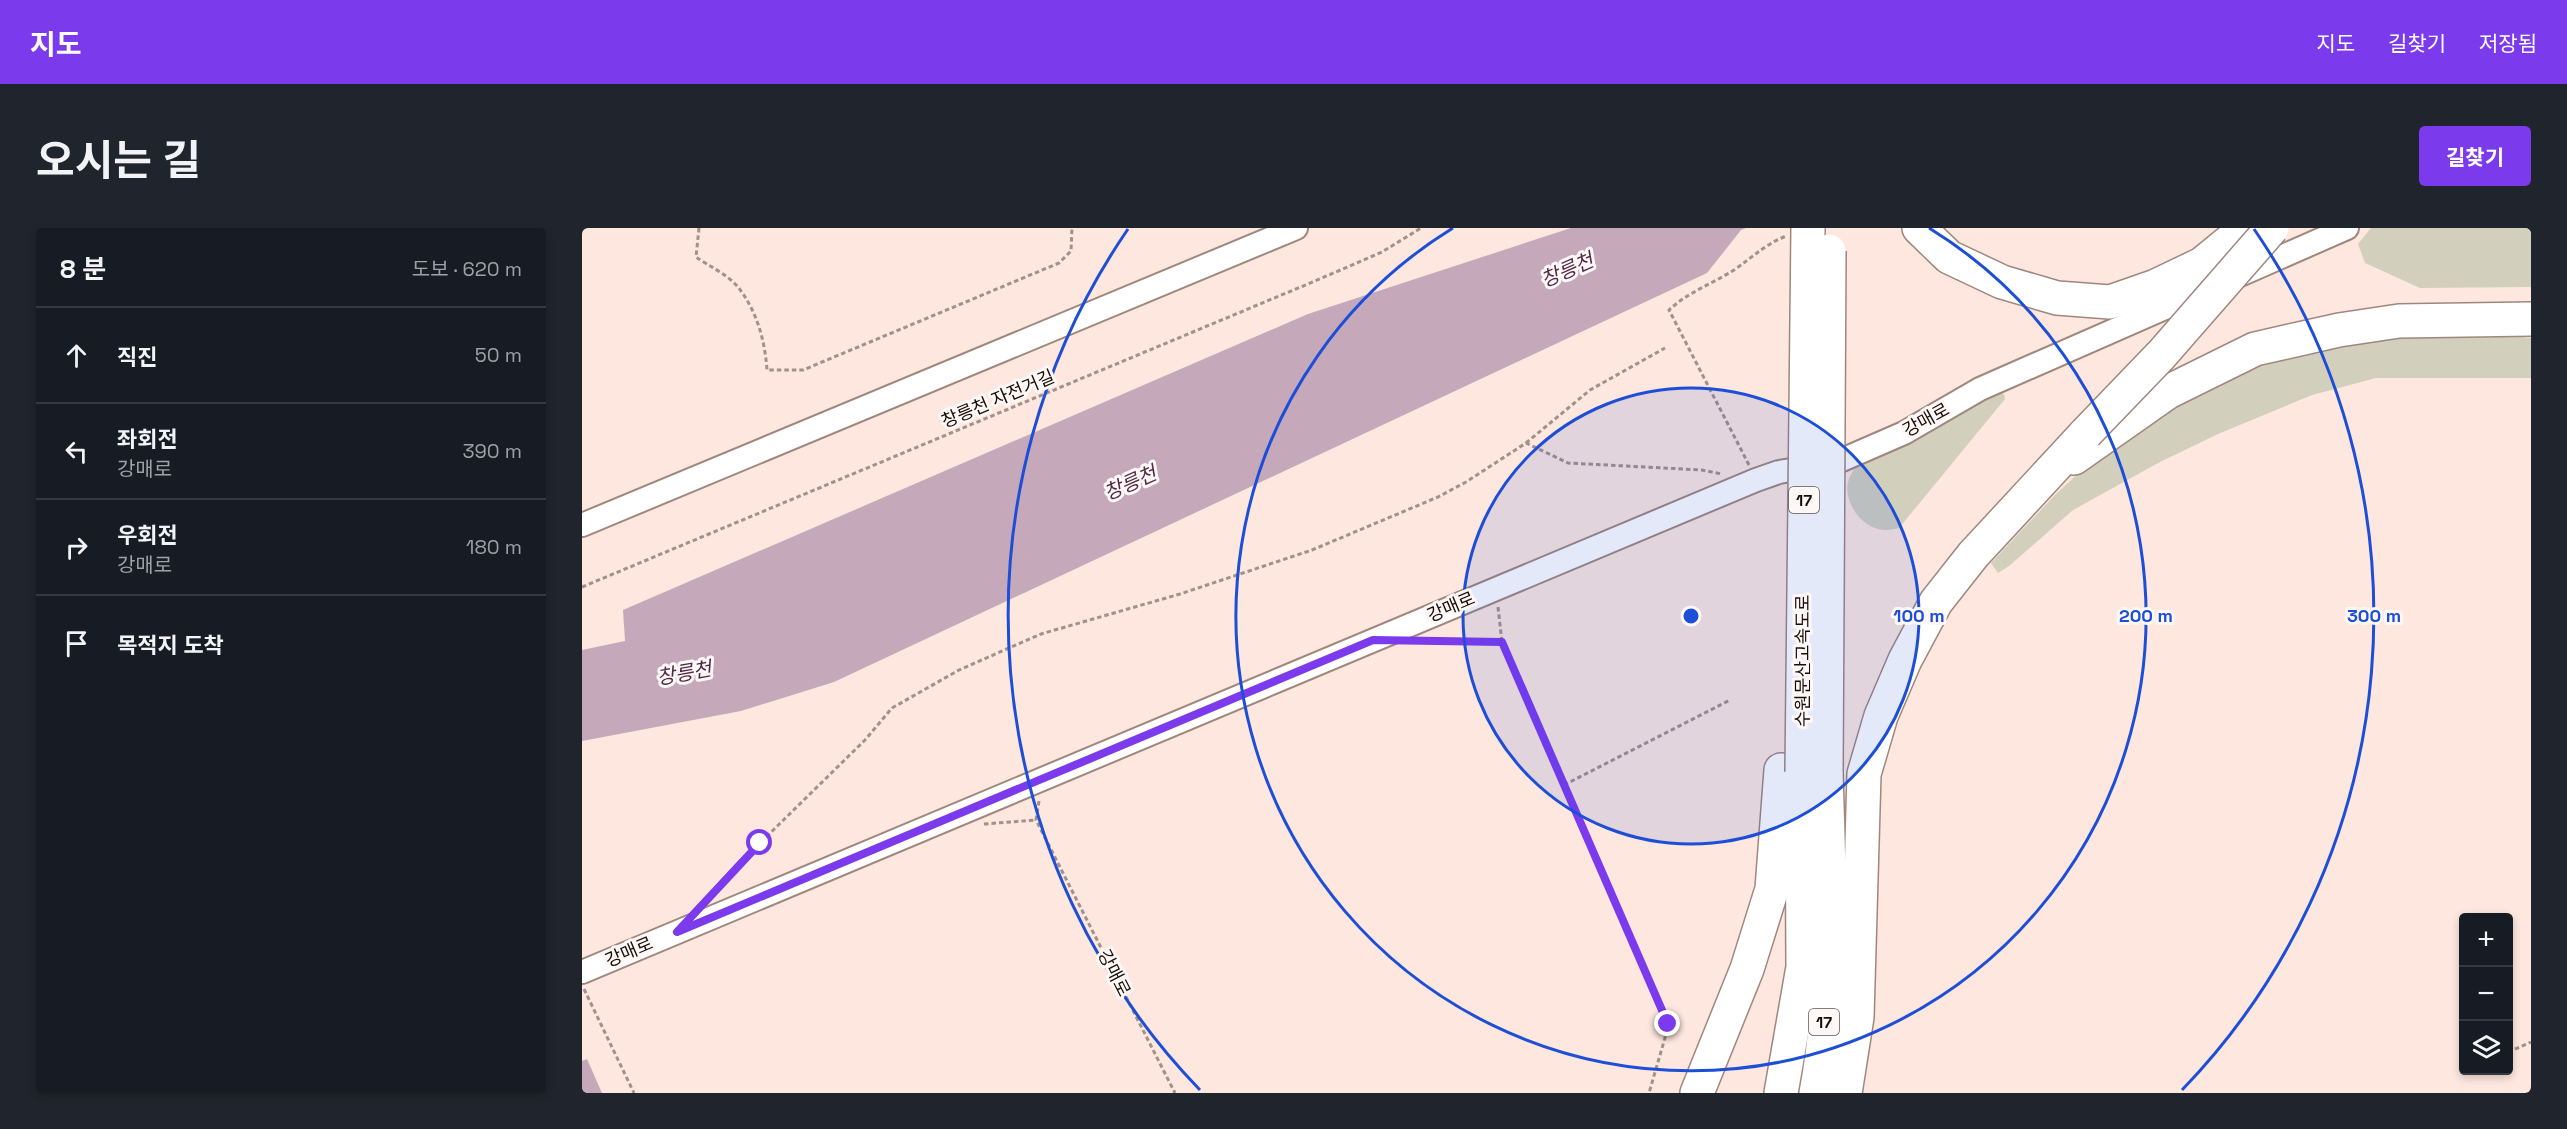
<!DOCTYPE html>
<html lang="ko">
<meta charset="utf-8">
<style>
:root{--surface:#171b24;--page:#20242c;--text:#f1f3f6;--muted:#9ea1a6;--line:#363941;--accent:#7c3aed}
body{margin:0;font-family:"Space Grotesk","Noto Sans KR",sans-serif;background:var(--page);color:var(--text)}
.controls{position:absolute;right:18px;bottom:18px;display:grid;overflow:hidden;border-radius:6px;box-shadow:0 3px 9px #0003}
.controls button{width:54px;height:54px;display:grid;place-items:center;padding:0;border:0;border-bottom:2px solid var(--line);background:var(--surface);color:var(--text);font:30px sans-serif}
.stop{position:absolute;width:18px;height:18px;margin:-14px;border:4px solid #7c3aed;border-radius:50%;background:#fff}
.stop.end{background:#7c3aed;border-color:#fff;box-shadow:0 2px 6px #0008}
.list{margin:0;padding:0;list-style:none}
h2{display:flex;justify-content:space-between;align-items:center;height:78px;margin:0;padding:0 24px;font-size:26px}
h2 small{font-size:20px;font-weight:400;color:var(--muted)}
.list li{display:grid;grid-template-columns:39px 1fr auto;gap:18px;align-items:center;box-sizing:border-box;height:96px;padding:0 24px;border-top:2px solid var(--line)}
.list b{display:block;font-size:22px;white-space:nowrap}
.list p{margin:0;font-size:20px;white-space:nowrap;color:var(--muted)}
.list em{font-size:20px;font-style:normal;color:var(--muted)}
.icon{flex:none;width:33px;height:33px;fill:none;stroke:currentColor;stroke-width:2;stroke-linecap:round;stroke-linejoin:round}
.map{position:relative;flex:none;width:1949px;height:865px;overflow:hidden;border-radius:6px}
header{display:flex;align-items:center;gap:36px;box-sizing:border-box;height:84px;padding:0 30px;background:var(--accent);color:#fff}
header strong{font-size:28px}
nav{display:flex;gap:33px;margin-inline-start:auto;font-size:21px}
.intro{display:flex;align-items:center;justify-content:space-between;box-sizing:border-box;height:144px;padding:0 36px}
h1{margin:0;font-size:42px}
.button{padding:15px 27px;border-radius:6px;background:var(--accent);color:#fff;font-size:21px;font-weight:700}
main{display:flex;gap:36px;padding:0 36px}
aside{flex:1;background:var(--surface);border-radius:6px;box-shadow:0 3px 9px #0003}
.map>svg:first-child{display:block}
</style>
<header>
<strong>지도</strong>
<nav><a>지도</a><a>길찾기</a><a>저장됨</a></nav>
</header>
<div class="intro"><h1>오시는 길</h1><a class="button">길찾기</a></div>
<main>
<aside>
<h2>8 분<small>도보 · 620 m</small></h2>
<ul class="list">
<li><svg class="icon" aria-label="ahead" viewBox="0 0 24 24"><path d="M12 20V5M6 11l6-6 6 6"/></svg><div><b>직진</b></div><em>50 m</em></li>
<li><svg class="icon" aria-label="left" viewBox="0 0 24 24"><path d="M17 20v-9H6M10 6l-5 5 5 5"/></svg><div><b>좌회전</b><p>강매로</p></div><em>390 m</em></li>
<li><svg class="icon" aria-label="right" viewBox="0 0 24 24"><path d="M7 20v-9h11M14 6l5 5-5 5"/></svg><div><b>우회전</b><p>강매로</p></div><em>180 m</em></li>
<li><svg class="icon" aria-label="arrive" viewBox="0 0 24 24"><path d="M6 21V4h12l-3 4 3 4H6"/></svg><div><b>목적지 도착</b></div></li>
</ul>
</aside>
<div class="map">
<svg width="1949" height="865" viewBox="0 0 1949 865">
<rect width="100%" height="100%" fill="#fde7de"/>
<g fill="#d2d0bd">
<polygon points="1789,0 1949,0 1949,59 1838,60 1783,35 1776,16"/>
<polygon points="1910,105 1949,110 1949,150 1794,150 1730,167 1636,206 1578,234 1491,282 1427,338 1416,345 1409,335 1472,268 1520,223 1549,200 1665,139 1776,110"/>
<path d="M1413 163 1422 166 1423 171 1317 300C1313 301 1307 302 1303 302 1280 302 1259 272 1267 251 1269 245 1273 240 1276 234Z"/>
</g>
<g fill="#c5a9ba">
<polygon points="989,0 1164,0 1159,2 1125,45 252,454 159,483 0,513 0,422 43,413 41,382 726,86"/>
<polygon points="5,831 20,865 0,865 0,833"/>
</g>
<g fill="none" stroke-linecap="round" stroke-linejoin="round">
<g stroke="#9f877d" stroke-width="26">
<g id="minor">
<polyline points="0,297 714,0"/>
<polyline points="0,744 1174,252 1197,244 1253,235 1322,205 1398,161 1765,0"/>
</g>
</g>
<g stroke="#9f877d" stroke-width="36">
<g id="highway">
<polyline points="1337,0 1367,29 1420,54 1475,70 1528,74 1574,58 1620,36 1664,0"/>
<polyline points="1492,230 1586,164 1673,121 1757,102 1817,93 1949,91"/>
<polyline points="1115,865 1165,741 1190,661 1199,542"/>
<polyline points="1199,865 1221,739 1220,544"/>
<path d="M1234 865C1254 759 1247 651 1244 544"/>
<polyline points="1263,865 1275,789 1282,546 1299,488 1323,432 1354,374 1391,327 1504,205"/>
</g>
</g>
<g stroke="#a1918a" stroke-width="3" stroke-dasharray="4.5 3" stroke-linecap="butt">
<path d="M117 0 114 29C127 38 146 47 156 59 175 83 183 113 185 142H221L477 35 489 23 490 0"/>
<polyline points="944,215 1008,162 1083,120"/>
<path d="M1167 237 1087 82C1106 64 1130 56 1152 42 1171 29 1182 17 1204 8"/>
<polyline points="0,359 733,53 800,24 839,0"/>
<polyline points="916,379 920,414 1087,796 1067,865"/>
<polyline points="841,413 920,414"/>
<polyline points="982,557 1148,472"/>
<polyline points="457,573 454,592 593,865"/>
<polyline points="402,596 454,592"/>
<polyline points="128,669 178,615 283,512 310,480 377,442 459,406 598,366 730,322 856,269 884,254 944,215 986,235 1120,242 1140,246"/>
<polyline points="2,761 52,865"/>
<polyline points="1926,822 1929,823 1949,814"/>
</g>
<use href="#minor" stroke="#fff" stroke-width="22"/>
<use href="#highway" stroke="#fff" stroke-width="33"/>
<g stroke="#9f877d" stroke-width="36" stroke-linecap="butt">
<g id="highway-bridge">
<polyline points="1504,205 1580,126 1690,0"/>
<polyline points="1220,544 1226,0"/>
<polyline points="1244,544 1247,23"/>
</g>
</g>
<use href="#highway-bridge" stroke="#fff" stroke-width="33"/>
</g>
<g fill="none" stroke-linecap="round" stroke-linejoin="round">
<polyline stroke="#7c3aed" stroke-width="8" points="178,615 95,704 791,412 920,414 1086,796"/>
</g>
<circle cx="1109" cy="388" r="228" fill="#1d4ed8" fill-opacity=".12"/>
<g fill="none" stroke="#1d4ed8" stroke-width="3">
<circle cx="1109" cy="388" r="228"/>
<path d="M1347 0A455 455 0 1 1 871 0"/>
<path d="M618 862A683 683 0 0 1 546 1M1672 1A683 683 0 0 1 1600 862"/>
</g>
<g text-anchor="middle" stroke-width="6" stroke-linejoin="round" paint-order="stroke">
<g fill="#fdf8f6" stroke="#5c5452" stroke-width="1.5">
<rect x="1207" y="259" width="30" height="26" rx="4.5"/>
<rect x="1227" y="781" width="30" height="26" rx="4.5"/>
</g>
<g font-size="16" font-weight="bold" fill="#170e0b">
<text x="1222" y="278">17</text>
<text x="1242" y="800">17</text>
</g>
<g font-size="18" fill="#170e0b" stroke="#fdf8f6">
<text transform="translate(416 171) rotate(-23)" y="6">창릉천 자전거길</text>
<text transform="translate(1344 192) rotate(-29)" y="6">강매로</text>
<text transform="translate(869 379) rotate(-23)" y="6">강매로</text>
<text transform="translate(1221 433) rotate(-90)" y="6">수원문산고속도로</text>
<text transform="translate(47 724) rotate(-23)" y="6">강매로</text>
<text transform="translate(532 745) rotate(63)" y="6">강매로</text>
</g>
<g font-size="20" font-style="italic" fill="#522a45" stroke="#fdf8f6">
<text transform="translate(985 42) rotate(-24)" y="7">창릉천</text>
<text transform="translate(548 255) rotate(-24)" y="7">창릉천</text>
<text transform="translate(102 445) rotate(-10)" y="7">창릉천</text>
</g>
</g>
<circle cx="1109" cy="388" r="9" fill="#1d4ed8" stroke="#fdf8f6" stroke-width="3"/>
<g font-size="18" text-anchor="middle" font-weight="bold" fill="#1d4ed8" stroke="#fdf8f6" stroke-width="6" stroke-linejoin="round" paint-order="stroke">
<text x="1337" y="394">100 m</text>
<text x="1564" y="394">200 m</text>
<text x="1792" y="394">300 m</text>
</g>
</svg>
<div class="controls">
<button>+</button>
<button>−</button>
<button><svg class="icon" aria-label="layers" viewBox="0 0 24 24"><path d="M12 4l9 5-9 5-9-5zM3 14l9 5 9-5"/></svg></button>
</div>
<div class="stop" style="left:178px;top:615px"></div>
<div class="stop end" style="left:1086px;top:796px"></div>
</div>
</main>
